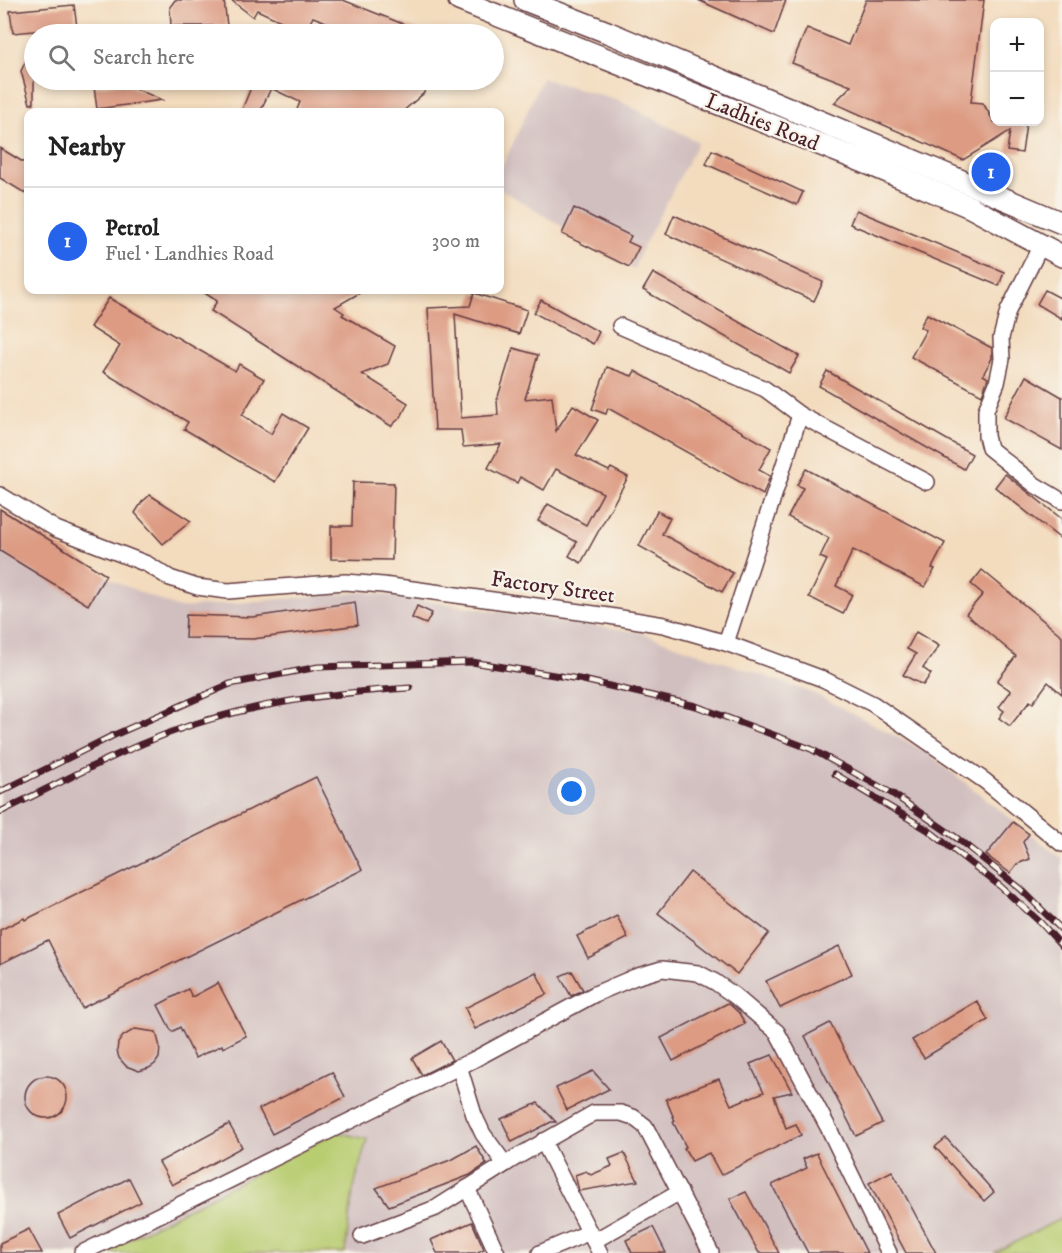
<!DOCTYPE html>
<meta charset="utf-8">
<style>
:root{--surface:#fff;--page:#f2f2f2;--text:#222;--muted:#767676;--line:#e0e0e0;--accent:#2563eb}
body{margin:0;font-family:"IM FELL DW Pica",serif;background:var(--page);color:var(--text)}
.controls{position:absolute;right:18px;top:18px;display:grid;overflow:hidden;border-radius:12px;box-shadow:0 3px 9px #0003}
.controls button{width:54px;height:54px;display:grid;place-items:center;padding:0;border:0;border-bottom:2px solid var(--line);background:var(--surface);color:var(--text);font:30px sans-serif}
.you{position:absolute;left:572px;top:792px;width:21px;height:21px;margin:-15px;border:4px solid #fff;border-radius:50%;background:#1a73e8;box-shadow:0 0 0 9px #1a73e833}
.badge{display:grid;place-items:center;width:39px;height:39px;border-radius:50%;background:var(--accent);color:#fff;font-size:20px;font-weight:700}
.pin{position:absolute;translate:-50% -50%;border:3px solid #fff;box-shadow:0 2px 6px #0006}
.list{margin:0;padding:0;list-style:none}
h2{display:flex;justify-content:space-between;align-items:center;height:78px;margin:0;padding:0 24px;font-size:26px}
h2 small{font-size:20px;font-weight:400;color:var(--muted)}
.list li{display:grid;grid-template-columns:39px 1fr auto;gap:18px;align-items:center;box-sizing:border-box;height:108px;padding:0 24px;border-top:2px solid var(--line)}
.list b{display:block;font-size:22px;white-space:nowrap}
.list p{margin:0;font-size:20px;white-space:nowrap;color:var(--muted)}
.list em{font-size:20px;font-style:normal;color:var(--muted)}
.icon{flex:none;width:33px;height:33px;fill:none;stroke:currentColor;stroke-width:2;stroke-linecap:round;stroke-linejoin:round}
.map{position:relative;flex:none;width:1062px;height:1253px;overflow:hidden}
.search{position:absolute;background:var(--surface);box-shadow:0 3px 9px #0003;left:24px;top:24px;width:480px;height:66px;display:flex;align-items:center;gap:15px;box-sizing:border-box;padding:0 21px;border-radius:33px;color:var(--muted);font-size:22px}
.panel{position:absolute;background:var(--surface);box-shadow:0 3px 9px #0003;left:24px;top:108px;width:480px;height:186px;border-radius:12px}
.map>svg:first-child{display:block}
</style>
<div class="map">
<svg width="1062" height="1253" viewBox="0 0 1062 1253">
<rect width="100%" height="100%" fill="#f7f3e8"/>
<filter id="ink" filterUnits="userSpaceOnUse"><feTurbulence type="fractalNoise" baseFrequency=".0167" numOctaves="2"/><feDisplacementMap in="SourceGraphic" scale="12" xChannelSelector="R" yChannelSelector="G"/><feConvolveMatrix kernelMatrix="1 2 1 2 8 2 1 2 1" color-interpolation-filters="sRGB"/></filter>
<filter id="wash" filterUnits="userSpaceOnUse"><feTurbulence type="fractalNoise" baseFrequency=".008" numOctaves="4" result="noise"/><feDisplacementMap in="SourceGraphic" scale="24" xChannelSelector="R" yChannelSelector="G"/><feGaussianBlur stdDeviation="1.35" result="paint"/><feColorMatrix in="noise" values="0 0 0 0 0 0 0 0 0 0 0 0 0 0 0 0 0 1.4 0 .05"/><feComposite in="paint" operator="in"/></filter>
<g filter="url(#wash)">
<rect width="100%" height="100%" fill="#f3dbbd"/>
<g fill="#d1bfbf">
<polygon points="542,78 622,102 698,142 641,251 634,270 500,189 500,172"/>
<polygon points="0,518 118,583 179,608 365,592 638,632 813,693 925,751 1062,859 1062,1253 0,1253"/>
</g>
<g fill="#b8cc70" stroke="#81764e" stroke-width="1.5">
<polygon points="336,1132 367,1139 353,1191 345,1253 102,1253"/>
<polygon points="1062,1218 1062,1253 994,1253"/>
</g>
<g id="blocks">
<g fill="#dd9b83">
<polygon points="175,0 224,0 227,26 171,26 170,7"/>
<polygon points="231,0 343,0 428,34 357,34 313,17 304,34 274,34 281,21 257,10 253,17"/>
<polygon points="698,0 786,0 774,34"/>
<polygon points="866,0 984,0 971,102 983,103 994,122 1026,124 1022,153 1007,151 1010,131 963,160 834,103 851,86 792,63 807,28 848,45"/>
<polygon points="74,5 77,27 13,33 10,11"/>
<polygon points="34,43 34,103 30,104 21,71"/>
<polygon points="254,80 426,80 424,93 402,112 296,112 300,102 271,88 260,112 241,112"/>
<polygon points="123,83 162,100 97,109 94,87"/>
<polygon points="0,148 28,165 28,195 0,178"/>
<polygon points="712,150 803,192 797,205 706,164"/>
<polygon points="574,208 631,236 628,242 639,247 629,267 562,234"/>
<polygon points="856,210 1004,272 999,286 850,224"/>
<polygon points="674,215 823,282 814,301 666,234"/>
<polygon points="653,273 799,356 789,373 643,290"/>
<polygon points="200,290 365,290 335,307 344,313 342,315 395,346 388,364 362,374 408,403 401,417 391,426 211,311 217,301"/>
<polygon points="1045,290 1062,299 1062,319 1037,304"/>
<polygon points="474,293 527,310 519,334 455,314 461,418 498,415 497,400 513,348 538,355 525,399 552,396 556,431 573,405 598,420 576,455 609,471 611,468 628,477 581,563 569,556 577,542 538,521 548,504 586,525 603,493 556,469 544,490 520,477 517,483 488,468 501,444 463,447 461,430 435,430 428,308 470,306"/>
<polygon points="109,298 235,371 239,364 264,379 242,415 271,434 283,413 308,428 275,482 184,429 188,422 103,372 120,346 90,327"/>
<polygon points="541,300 599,332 593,344 534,313"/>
<polygon points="927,314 992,348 992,358 983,375 988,378 982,395 911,357 926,330 920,327"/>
<polygon points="607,367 632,376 635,371 771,448 759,470 770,476 763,495 608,408 606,414 592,409"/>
<polygon points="827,371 972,454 964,469 819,386"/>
<polygon points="1026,376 1062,397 1062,450 1004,418"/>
<polygon points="806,469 945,543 932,568 935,569 925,587 853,550 836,586 852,594 843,614 809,597 827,560 820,557 829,538 788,517 803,488 797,485"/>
<polygon points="1005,474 1062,519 1062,540 995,487"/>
<polygon points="353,482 394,483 392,560 331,559 331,526 352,526"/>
<polygon points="150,495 191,521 163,544 135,513 142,502"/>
<polygon points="0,509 106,575 88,605 0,551"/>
<polygon points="657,511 670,518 662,534 733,573 722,592 639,546"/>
<polygon points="982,570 1062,636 1062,694 1048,682 1033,703 1030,701 1010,726 999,718 1004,711 999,707 1011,691 997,681 1016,656 966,614 983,594 971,584"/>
<polygon points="355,602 358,625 253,639 185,638 186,615 253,617"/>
<polygon points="417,606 432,613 426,624 412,618"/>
<polygon points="916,632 939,646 923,668 931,674 923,685 903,675 916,654 907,649"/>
<polygon points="316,777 362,870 82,1008 48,940 0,964 0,930 24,918 25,920"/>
<polygon points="1013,822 1029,834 1023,842 1030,859 1017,864 1010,873 986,855"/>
<polygon points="690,872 769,933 737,974 658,913"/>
<polygon points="617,916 628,938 588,958 577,936"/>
<polygon points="839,946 852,974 780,1008 766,981"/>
<polygon points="572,971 583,990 571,996 560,976"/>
<polygon points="536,972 547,994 475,1029 465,1008"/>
<polygon points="218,983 246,1036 223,1048 222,1045 195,1058 180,1027 172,1032 158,1005 188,989 192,997"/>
<polygon points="977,1001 988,1020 924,1058 912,1040"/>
<polygon points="728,1003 739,1013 745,1024 673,1061 661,1038"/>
<polygon points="830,1023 882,1123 856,1136 805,1036"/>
<polygon points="135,1029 156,1032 160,1047 159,1058 155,1064 149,1068 139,1071 126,1066 119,1058 117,1051 118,1043 123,1036"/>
<polygon points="441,1041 452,1060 422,1075 412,1058"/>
<polygon points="772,1055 792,1092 774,1096 786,1128 796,1124 801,1135 721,1175 709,1153 692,1161 684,1148 686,1147 673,1122 675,1121 666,1099 719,1079 731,1105 764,1092 750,1064"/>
<polygon points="593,1071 609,1089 567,1110 556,1088"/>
<polygon points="332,1072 345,1097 272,1134 259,1109"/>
<circle cx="46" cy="1097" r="21"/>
<polygon points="538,1103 556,1122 551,1122 512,1142 501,1119"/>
<polygon points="229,1124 242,1147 172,1185 159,1162"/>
<polygon points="946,1138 994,1192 984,1201 935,1147"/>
<polygon points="476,1146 487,1164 470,1175 389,1206 376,1188 453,1159"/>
<polygon points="624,1153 638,1181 579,1191 575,1175 586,1171 591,1175 612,1166 609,1159"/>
<polygon points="817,1153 823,1166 867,1253 808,1253 772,1185 807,1168 803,1159"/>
<polygon points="892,1171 936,1253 906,1253 869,1183"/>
<polygon points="129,1178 141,1202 70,1238 58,1215"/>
<polygon points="746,1192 779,1253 759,1253 730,1199"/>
<polygon points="472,1222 484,1249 476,1253 437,1253 431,1240"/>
<polygon points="653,1227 666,1253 632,1253 626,1240"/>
<polygon points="29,1229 42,1253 0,1253 0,1243"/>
</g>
</g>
</g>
<g filter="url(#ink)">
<use href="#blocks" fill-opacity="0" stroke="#633b41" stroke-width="1.5"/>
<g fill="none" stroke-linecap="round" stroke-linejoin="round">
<g stroke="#633b41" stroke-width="18">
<g id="street">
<polyline points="1041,245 1008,311 1001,338 1002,359 997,383 986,410 986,436 989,448 1035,485 1062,501"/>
<polyline points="620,326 765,389 800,415"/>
<polyline points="0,495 56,529 147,564 170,578 197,587 228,591 345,582 383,585 609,616 664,625 726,643 823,679 873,704 985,781 1062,844"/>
<polyline points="726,643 800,415 927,482"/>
<polyline points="459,1066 474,1115 483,1134 505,1164"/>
<polyline points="543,1141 600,1253"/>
<polyline points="467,1188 497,1253"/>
<polyline points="362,1236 436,1208 515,1158 594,1113 621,1113 633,1117 645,1126 711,1253"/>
<polyline points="594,1241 680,1192"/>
<polyline points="82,1253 475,1059 595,994 635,977 662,969 698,973 715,982 735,996 777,1032 829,1129 889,1253"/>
<polyline points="540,1253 590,1232"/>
</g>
</g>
<g stroke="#633b41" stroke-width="24">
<g id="secondary">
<polyline points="459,0 869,164 970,207 1062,256"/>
<polyline points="525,0 607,32 1062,223"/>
</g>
</g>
<use href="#street" stroke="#fff" stroke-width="15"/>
<use href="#secondary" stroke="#fff" stroke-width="21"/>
<g stroke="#4a1f2b" stroke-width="7">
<g id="rail">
<polyline points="835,774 928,830 1000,886 1040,922 1062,946"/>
<polyline points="0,792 112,736 230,684 318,667 472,662 579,679 696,706 811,749 893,794 958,839 1021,889 1062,930"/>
<path d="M0 812C56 785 111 755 169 733 246 704 328 693 410 688"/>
</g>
</g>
<use href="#rail" stroke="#f7f3e8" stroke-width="4.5" stroke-dasharray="14" stroke-linecap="butt"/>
</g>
</g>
<g text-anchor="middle" stroke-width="4.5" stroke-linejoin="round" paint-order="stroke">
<g font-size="22" fill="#4a1f2b" stroke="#f7f3e8">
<text transform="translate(763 121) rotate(22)" y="8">Ladhies Road</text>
<text transform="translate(553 586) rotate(8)" y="8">Factory Street</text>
</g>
</g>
</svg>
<div class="controls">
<button>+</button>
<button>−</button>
</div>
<div class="you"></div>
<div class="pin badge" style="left:991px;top:172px">1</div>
<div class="search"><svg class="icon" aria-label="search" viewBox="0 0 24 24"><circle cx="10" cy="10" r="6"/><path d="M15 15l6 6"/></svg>Search here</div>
<section class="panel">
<h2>Nearby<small></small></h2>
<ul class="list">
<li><span class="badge">1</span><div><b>Petrol</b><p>Fuel · Landhies Road</p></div><em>300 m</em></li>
</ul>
</section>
</div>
